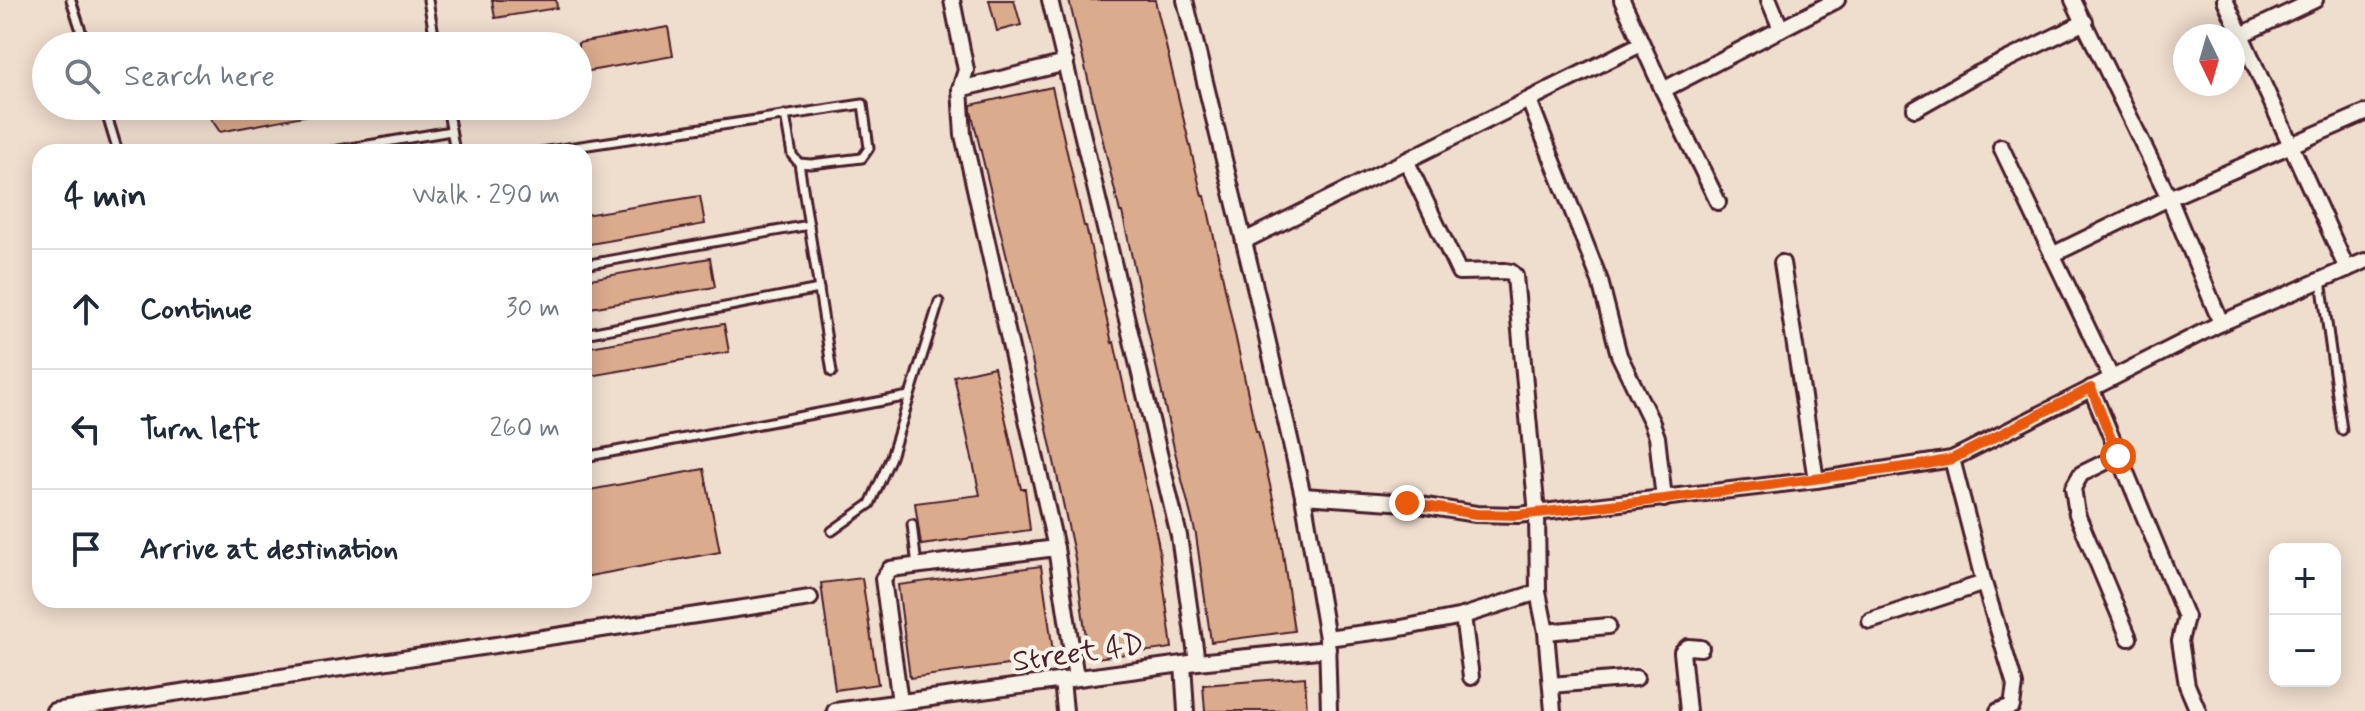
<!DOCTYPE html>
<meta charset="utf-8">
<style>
:root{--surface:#fff;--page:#f6f6f7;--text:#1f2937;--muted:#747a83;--line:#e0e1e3}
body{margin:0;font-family:Mynerve,sans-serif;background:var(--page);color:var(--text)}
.controls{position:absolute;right:24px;bottom:24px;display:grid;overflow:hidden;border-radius:16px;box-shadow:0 4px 20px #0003}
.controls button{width:72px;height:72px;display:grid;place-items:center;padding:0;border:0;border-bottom:2px solid var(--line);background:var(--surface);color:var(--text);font:40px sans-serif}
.compass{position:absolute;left:2173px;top:24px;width:72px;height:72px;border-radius:50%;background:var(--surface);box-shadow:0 4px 20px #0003;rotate:175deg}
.stop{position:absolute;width:24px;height:24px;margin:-18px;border:6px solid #ea580c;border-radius:50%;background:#fff}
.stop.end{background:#ea580c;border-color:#fff;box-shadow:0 2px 8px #0008}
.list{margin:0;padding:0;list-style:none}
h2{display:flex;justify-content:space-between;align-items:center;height:104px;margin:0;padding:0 32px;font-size:34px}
h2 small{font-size:26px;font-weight:400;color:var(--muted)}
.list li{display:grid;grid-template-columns:52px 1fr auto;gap:24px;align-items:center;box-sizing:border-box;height:120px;padding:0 32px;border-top:2px solid var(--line)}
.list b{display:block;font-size:30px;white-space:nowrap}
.list em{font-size:26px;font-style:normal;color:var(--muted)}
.icon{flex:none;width:44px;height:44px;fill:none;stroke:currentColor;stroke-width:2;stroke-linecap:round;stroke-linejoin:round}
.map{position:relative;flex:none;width:2365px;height:711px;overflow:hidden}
.search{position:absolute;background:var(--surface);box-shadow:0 4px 20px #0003;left:32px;top:32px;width:560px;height:88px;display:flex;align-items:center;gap:20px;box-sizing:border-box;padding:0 28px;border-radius:44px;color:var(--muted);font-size:30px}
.panel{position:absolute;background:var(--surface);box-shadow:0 4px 20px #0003;left:32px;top:144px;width:560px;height:464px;border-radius:24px}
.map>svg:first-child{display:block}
</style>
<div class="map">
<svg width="2365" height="711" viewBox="0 0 2365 711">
<rect width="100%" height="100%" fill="#efddcd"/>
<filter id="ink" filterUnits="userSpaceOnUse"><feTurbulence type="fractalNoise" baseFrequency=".0125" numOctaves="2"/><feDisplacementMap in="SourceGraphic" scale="16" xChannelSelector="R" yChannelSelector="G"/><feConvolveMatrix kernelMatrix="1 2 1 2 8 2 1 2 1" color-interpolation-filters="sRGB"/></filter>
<g filter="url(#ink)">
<g fill="#dbab8d" stroke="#4a1f2b" stroke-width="2">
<polygon points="492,0 556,0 557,8 495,18"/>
<polygon points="989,0 1014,0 1021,25 997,31"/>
<polygon points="1069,0 1155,0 1202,196 1205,196 1256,431 1258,431 1279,526 1294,631 1211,642 1196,535 1174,448 1122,212 1120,212"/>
<polygon points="668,27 673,56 578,73 578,43"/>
<polygon points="1052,87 1084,226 1086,226 1112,343 1114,342 1158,542 1172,648 1089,659 1075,558 1032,360 971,111 971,105"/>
<polygon points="211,106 319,106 319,113 220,132 207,113"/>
<polygon points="700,196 705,224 584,245 584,215"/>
<polygon points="710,258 715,287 584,309 584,280"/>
<polygon points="724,324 729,352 584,377 584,348"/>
<polygon points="994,367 1021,489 1025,489 1030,530 921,545 915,503 980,495 954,376"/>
<polygon points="704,469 720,552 584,577 584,491"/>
<polygon points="1041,566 1054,659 910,678 898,585"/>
<polygon points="862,578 878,684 835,690 821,583"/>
<polygon points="1305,677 1307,711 1205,711 1203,685"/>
</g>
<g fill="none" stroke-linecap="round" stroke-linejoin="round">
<g stroke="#4a1f2b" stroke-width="13">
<g id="lane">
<polyline points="71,0 86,46"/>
<polyline points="428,0 436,46"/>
<polyline points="104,106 118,152"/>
<polyline points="447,106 455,152"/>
<polyline points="327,152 451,131"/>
<polyline points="541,152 863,104 869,148 862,158 811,164 799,163 792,155 785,115"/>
<polyline points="799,163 832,372"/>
<polyline points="584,265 809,225"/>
<polyline points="2321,280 2342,430"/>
<polyline points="584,334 819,289"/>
<polyline points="584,457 909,396"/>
<polyline points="912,524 917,566"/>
<polyline points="832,531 870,504 891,457 939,302"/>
</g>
</g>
<g stroke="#4a1f2b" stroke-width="20">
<g id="street">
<polyline points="952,0 966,70 960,89 963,135 1056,548 1076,678"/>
<polyline points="1050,0 1179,536 1197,662"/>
<polyline points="1185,0 1258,299 1303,496 1327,638 1329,711"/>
<polyline points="1622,0 1663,90 1718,202"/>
<polyline points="1769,0 1781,29"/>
<polyline points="2073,0 2169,198 2221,323"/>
<polyline points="2225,0 2241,35"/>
<polyline points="2315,0 2241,35 2347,269"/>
<polyline points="960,89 1066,63"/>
<polyline points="1663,90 1837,0"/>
<polyline points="1529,100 1600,281 1619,355 1652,423 1657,437 1664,499"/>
<polyline points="1915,109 1973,76 2085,22"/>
<polyline points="2001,147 2111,377"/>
<polyline points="1407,162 1459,272 1505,271 1511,272 1515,276 1537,514 1538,592 1546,632 1553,711"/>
<polyline points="1244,241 1641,44"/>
<polyline points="2052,255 2169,198 2365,113"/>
<polyline points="1782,263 1816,480"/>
<polyline points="2091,388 2186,617 2180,641 2187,685 2198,711"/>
<polyline points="2118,456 2081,474 2073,488 2077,514 2129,638"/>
<polyline points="1952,459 1984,583 2015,685 2012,706 1998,711"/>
<polyline points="1303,496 1407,503 1476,514 1518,515 1816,480 1952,459 2221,323 2365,261"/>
<polyline points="1463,616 1471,677"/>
<polyline points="1870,621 1984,583"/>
<polyline points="1546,632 1608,626"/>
<polyline points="1327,638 1396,629 1463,616 1538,592"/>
<polyline points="1183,664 1186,711"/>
<polyline points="1062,680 1065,711"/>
<polyline points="1551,685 1636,678"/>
<polyline points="900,702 883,579 890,569 1056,548"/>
<polyline points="54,711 810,598"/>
<polyline points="835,711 1197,662 1328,649"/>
<polyline points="1688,711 1682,652 1688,647 1701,648"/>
</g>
</g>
<use href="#lane" stroke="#f7f3e8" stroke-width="7"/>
<use href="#street" stroke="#f7f3e8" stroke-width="14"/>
</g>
</g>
<g fill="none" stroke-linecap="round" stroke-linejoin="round" filter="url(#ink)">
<polyline stroke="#ea580c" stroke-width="10" points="1407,503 1476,514 1518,515 1664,499 1927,464 1952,459 2091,388 2118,456"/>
</g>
<g text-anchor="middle" stroke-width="8" stroke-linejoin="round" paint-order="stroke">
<g font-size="30" fill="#4a1f2b" stroke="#f7f3e8">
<text transform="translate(1078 652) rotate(-8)" y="10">Street 4D</text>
</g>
</g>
</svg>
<div class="controls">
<button>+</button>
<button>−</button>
</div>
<svg class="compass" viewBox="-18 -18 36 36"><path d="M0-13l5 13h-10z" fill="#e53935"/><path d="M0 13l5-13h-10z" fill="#747a83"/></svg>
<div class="stop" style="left:2118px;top:456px"></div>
<div class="stop end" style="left:1407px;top:503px"></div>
<div class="search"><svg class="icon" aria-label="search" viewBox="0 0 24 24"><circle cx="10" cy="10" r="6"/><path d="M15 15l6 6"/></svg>Search here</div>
<section class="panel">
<h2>4 min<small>Walk · 290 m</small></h2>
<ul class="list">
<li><svg class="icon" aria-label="ahead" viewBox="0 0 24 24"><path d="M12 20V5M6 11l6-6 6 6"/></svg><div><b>Continue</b></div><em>30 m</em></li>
<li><svg class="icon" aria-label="left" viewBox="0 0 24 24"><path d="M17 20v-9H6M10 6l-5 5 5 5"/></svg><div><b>Turn left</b></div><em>260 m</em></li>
<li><svg class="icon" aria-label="arrive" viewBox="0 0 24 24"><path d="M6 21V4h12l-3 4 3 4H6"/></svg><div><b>Arrive at destination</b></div></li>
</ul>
</section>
</div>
